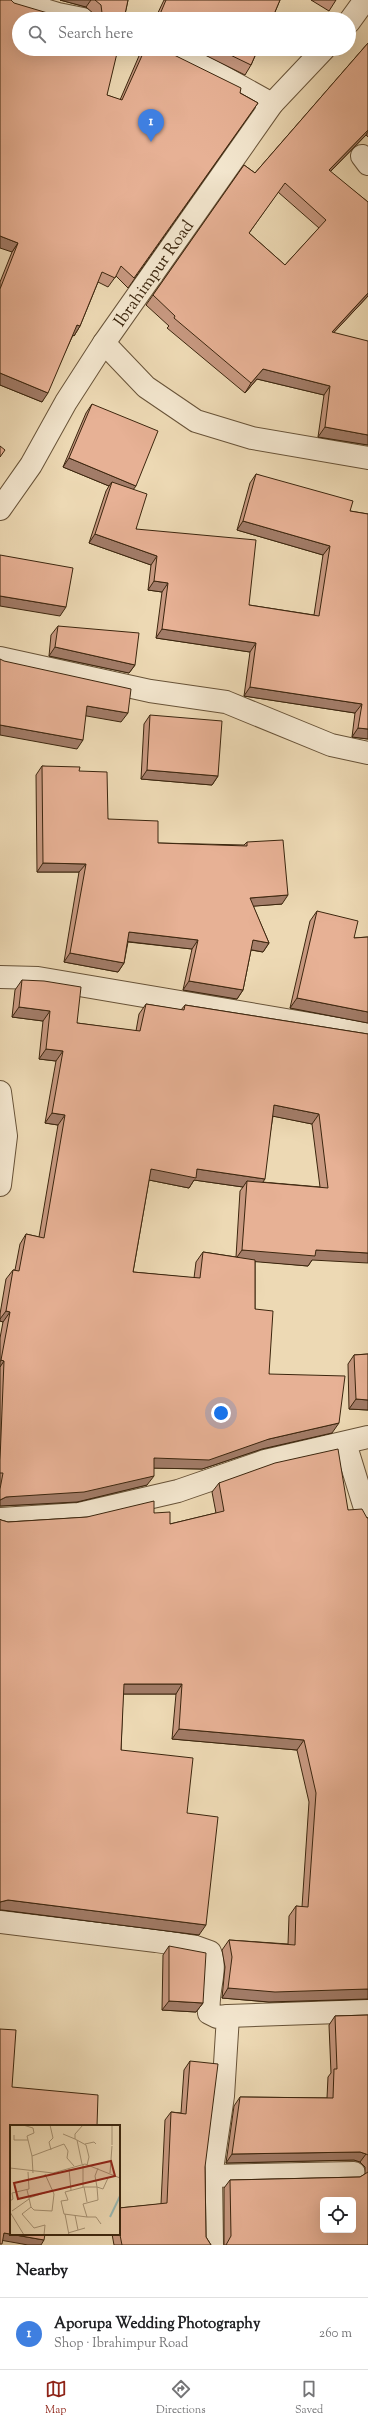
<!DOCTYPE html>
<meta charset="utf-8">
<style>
:root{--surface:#fff;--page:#f2f2f2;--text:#202124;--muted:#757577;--line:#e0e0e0;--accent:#8f2418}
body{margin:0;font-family:"Sorts Mill Goudy",serif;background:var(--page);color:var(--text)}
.controls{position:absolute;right:12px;bottom:12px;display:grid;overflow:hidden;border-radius:6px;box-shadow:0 4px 16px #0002}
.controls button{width:36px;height:36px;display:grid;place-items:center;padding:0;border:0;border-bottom:1px solid var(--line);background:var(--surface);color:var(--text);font:20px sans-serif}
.you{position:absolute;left:221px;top:1413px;width:14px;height:14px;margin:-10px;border:3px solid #fff;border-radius:50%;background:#1a73e8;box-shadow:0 0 0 6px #1a73e833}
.badge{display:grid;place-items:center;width:26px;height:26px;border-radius:50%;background:var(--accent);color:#fff;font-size:13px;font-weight:700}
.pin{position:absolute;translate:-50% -33px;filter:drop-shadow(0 1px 2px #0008)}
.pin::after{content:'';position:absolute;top:21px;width:14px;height:12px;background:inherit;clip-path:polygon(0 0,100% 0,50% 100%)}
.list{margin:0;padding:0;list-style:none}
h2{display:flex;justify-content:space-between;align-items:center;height:52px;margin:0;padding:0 16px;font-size:17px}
h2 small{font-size:13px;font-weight:400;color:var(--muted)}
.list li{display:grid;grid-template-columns:26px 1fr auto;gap:12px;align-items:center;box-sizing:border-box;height:72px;padding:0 16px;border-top:1px solid var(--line)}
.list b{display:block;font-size:15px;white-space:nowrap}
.list p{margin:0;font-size:13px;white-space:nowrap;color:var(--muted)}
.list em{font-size:13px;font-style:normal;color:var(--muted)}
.icon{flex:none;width:22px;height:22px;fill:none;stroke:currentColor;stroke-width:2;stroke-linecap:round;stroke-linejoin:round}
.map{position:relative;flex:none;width:368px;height:2245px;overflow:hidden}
.search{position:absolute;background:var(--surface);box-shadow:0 4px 16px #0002;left:12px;right:12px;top:12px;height:44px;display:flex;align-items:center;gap:10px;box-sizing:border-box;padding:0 14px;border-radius:22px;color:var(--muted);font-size:15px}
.sheet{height:124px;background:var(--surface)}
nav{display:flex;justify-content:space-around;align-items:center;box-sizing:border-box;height:56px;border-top:1px solid var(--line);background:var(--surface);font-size:11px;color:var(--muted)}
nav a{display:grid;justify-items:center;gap:2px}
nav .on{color:var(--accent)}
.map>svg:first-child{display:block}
</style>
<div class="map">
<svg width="368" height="2245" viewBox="0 0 368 2245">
<rect width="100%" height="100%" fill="#edd9b4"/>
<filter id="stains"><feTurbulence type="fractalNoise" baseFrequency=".005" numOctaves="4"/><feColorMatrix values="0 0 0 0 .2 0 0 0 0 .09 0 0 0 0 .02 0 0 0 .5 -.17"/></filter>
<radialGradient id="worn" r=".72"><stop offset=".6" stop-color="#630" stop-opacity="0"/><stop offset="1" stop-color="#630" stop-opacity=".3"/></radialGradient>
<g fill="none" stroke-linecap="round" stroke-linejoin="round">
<g stroke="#685338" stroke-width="24">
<g id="minor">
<polyline points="11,0 58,14 83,19"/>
<polyline points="349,22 365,0"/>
<polyline points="165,49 209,69 272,104"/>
<polyline points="362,156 368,164"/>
<polyline points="104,343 146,387 196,421 252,438 368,458"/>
<polyline points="0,509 31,465 66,402 104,343 272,104 324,49"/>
<polyline points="0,658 150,691 226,702 331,745 368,753"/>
<polyline points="0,977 38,978 368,1034"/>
<polyline points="0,1092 6,1136 0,1185"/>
<polyline points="345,1443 368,1518"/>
<polyline points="0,1519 79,1514 178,1491 265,1461 368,1437"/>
<path d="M0 1922 156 1941 196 1947 210 1952C218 1969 206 1993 209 2013L217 2017 228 2016 223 2096 211 2176 212 2245"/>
<polyline points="228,2016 368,2011"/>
<polyline points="211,2176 354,2173"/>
</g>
</g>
<use href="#minor" stroke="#f3e6ce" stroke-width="22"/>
</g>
<g fill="#c79880" stroke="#3c260e" fill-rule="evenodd">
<polygon points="60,0 128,0 124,19 95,19 95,15 86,7"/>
<polygon points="164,0 280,0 272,19 155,19"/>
<polygon points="311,0 336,0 329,11"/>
<path d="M368 43V137L366 135 330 172 368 202V296L334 332 368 445 318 437 324 395 257 379 245 393 167 328 169 326 146 305 244 165 255 173ZM278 192 319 228 285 265 249 233Z"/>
<polygon points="142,49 165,49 166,51 258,103 128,288 116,276 108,287 98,282 80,326 74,336 73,335 42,402 0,385 0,282 12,252 107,95 120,100"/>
<polygon points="193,49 258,49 251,65 245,75"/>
<polygon points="92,404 133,489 136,529 249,605 314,615 323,555 237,530 250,483 256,474 350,511 368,514 368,739 352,737 355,713 244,696 250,652 156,638 162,592 148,590 151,565 89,543 106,491 109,486 63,467 86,413"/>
<polygon points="58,626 135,665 129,673 49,656 51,635"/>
<polygon points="150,715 218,776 212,785 141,779 144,724"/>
<polygon points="42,766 79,771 108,819 158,843 244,845 247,842 282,904 253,906 269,943 263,952 251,950 243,990 237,999 183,990 192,949 128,942 124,963 118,972 64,962 79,872 37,872 36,775"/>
<polygon points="317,911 354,938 368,937 368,1023 290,1008 310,921"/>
<path d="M22 980 77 1023 136 1031 139 1014 146 1004 181 1010 185 1005 368 1034 312 1260 308 1266 255 1261V1309L269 1374 332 1433 262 1449 202 1469 154 1468 147 1485 77 1502 0 1506V1338L3 1322 0 1321V1314L6 1279 13 1270H15L20 1244 26 1234 39 1237 58 1125 45 1123 56 1061 39 1059 43 1021 12 1017 15 990ZM273 1116 312 1124 320 1187 262 1182ZM149 1180 189 1188 194 1180 243 1187 240 1191 236 1257 203 1252 196 1262 194 1278 133 1272Z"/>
<polygon points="368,1354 368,1410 349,1409 348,1364 354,1355"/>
<polygon points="219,1483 348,1510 368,1518 368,1999 269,2002 222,1998 225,1967 222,1950 229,1940 288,1944 289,1916 296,1906 302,1907 309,1802 297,1750 172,1739 176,1694 123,1694 121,1750 187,1813 199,1935 2,1910 1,1520 8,1522 154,1513 170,1524 216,1513 212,1492"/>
<polygon points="169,1946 203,2003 196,2012 162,2010 163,1955"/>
<polygon points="368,2015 368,2245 224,2245 224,2188 230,2180 360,2177 365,2174 365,2167 360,2162 354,2160 226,2163 234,2106 240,2097 327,2098 328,2077 331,2073 329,2025 335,2016"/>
<polygon points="190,2061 205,2167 206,2237 211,2245 114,2245 112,2234 119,2234 119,2208 161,2204 165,2120 171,2112 181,2113 184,2070"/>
</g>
<g fill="#a27c68" stroke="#3c260e">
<polygon points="60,0 91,0 86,7"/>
<polygon points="368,130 368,131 366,135 322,180 329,170"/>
<polygon points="0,236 18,243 12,252 0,248"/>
<polygon points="368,293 368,296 326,341 332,332"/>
<polygon points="77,325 80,326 74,336 71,334"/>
<polygon points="263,369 330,386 324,395 257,379 245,393 251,383"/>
<polygon points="0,373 48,393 42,402 0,385"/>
<polygon points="325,427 368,435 368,445 318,437"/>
<polygon points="69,458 136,486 129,495 112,482 109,486 63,467"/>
<polygon points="243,521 330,546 323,555 237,530"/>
<polygon points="95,534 157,556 151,565 89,543"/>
<polygon points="154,581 168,583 162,592 148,590"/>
<polygon points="0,596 66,607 60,616 0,606"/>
<polygon points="162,629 256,643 250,652 156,638"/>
<polygon points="55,647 135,665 129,673 49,656"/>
<polygon points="250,687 362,704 355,713 244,696"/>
<polygon points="87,706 128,713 121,722 81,715"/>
<polygon points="0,725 83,740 77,749 0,735"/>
<polygon points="358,728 368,729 368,739 352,737"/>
<polygon points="147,770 218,776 212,785 141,779"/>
<polygon points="43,863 86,864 79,872 37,872"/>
<polygon points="288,895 282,904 243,907 250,898"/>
<polygon points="129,932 198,940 192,949 123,941"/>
<polygon points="253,940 269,943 263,952 247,949"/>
<polygon points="70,953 124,963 118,972 64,962"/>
<polygon points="189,981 243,990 237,999 183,990"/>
<polygon points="297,998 368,1012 368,1023 290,1008"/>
<polygon points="19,1007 50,1011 43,1021 12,1017"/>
<polygon points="46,1049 63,1051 56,1061 39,1059"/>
<polygon points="274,1105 319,1114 312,1124 267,1115"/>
<polygon points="52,1113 65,1115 58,1125 45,1123"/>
<polygon points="151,1169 197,1169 265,1179 258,1189 247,1181 243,1187 194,1180 189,1188 144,1179"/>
<polygon points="242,1250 316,1250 368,1253 368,1263 312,1260 308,1266 235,1260"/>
<polygon points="6,1311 10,1312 3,1322 0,1321 0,1319"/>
<polygon points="1,1360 4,1361 0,1367 0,1362"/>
<polygon points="356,1399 368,1400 368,1410 349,1409"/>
<polygon points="339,1423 332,1433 262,1449 202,1469 147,1468 154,1458 269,1439"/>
<polygon points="154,1476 147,1485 77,1502 0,1506 0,1500 6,1497"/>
<polygon points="124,1684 182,1684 176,1694 117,1694"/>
<polygon points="179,1729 304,1740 297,1750 172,1739"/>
<polygon points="8,1900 206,1925 199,1935 2,1910 0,1910 0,1902"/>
<polygon points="228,1988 368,1989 368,1999 269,2002 222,1998"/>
<polygon points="169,2001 203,2003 196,2012 162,2010"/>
<polygon points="360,2152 366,2154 360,2162 354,2160 226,2163 232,2154"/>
<polygon points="4,2233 44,2240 41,2245 28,2245 0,2240"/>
</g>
<g fill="#e7b195" stroke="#3c260e" fill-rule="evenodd">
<polygon points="0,0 11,0 14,3 61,17 76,19 19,19 19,49 118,49 107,95 122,100 145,49 165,49 166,51 241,88 240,93 258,103 134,278 121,266 115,278 102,272 80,326 77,325 48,393 0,373 0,289 18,243 0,236"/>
<polygon points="95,0 128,0 124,19 96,19 102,13 101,5"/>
<polygon points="166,0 280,0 272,19 158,19"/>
<path d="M368 43V130L329 170 368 202V293L332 332 368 341V435L325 427 330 386 263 369 251 383 174 318 175 316 153 295 244 165 255 173ZM285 183 326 220 285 265 249 233Z"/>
<polygon points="218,49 258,49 251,65"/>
<polygon points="92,404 158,431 136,486 69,458"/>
<polygon points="0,446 5,450 0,457"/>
<polygon points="256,474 353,501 350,511 368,514 368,729 358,728 362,704 250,687 256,643 162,629 168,583 154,581 157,556 95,534 112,482 147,494 136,529 256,540 249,605 319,616 330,546 243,521"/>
<polygon points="0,555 73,568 66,607 0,596"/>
<polygon points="58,626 139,633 135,665 55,647"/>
<polygon points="0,659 4,661 131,689 128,713 87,706 83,740 0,725"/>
<polygon points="150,715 222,721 218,776 147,770"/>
<polygon points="42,766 80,767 79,771 107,772 108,819 158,821 158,843 247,846 247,842 283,840 288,895 250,898 269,943 253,940 243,990 189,981 198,940 129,932 124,963 70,953 86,864 43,863"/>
<polygon points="317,911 358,921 354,938 368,937 368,1012 297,998"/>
<polygon points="22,980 44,981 81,987 77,1023 140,1031 146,1004 184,1010 185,1005 368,1034 368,1253 316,1250 315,1256 242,1250 247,1181 328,1188 319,1114 274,1105 265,1179 197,1169 196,1178 151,1169 133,1272 200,1278 203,1252 255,1260 255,1309 273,1311 269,1374 345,1376 339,1423 269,1439 209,1460 154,1458 154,1476 84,1492 6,1497 0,1500 0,1489 3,1473 0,1473 0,1460 4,1361 1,1360 10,1312 6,1311 13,1270 19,1271 26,1234 44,1238 65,1115 52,1113 63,1051 46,1049 50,1011 19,1007"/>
<polygon points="368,1354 368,1400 356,1399 354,1355"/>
<polygon points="338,1449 348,1510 362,1509 367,1518 368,1518 368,1989 275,1992 228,1988 232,1957 229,1940 295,1945 296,1906 308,1907 316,1793 304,1740 179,1729 182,1684 124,1684 121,1750 193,1758 187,1813 218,1817 206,1925 8,1900 0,1902 0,1519 1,1520 8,1522 87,1517 154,1501 154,1513 170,1512 170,1524 224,1511 219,1483 275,1463"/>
<polygon points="169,1946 206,1953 203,2003 169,2001"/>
<polygon points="368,2015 368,2155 366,2154 360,2152 232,2154 240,2097 333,2098 334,2069 337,2069 335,2016"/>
<polygon points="0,2029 16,2030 12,2087 98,2095 97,2126 11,2126 11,2234 45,2234 44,2240 4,2233 2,2244 0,2244"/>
<polygon points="190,2061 218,2064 205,2167 206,2237 211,2245 122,2245 119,2230 119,2208 167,2203 171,2112 186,2114"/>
<path d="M368 2172V2245H226L231 2236 230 2180 360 2177ZM323 2200H353V2230H323Z"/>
</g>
<g text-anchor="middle" stroke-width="3.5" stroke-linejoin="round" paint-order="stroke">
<g font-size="17" fill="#3c260e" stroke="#f3e6ce">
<text transform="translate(153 273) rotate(-55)" y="6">Ibrahimpur Road</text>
</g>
</g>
<g transform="translate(10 2125)">
<rect width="110" height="110" fill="#edd9b4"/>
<path fill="none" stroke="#9ab9b2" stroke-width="2" d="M100 92 110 71"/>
<path fill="none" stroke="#a69172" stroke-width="1" d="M13 0 23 3 24 8 17 11 22 31 23 48M40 0 43 13 39 17 41 25M73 0 65 9V14L76 20 79 32 77 40M102 0V20M53 9 65 14M4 10V15H18M67 15 72 39M75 19 84 17 86 19M22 31 54 19 58 26 57 33 64 41M0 43 43 48 75 39 110 53M88 43 85 51 87 62 88 75 73 79 77 92 54 89 51 76 58 75 55 67 74 62H87L93 64 98 53M59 44 61 65M100 48 102 21M73 62V39M74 62 77 77M17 65 19 73 43 65M19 73 21 82 12 89 24 103 35 100 34 110M0 76 3 74 2 68 19 64 18 47M21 82 24 85 42 86 44 69 35 49M2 86 19 74M0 87 14 110M55 89 59 110M65 90 68 105M77 92H86L91 99M58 108 75 103"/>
<path fill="#8f2418" fill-opacity="0.15" stroke="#8f2418" stroke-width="2" d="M101 36 105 51 8 74 4 58Z"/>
<rect width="110" height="110" fill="none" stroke="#3c260e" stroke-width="2"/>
</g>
<rect width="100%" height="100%" filter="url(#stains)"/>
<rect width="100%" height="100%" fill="url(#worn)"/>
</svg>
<div class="controls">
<button><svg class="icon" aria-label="locate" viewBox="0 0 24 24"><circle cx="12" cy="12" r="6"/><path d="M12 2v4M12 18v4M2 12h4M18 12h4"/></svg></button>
</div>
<div class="you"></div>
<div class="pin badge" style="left:151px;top:142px;background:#3f7fe0">1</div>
<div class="search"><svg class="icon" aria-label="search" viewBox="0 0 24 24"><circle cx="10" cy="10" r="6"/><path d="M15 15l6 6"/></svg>Search here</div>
</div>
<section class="sheet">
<h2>Nearby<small></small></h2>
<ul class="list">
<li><span class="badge" style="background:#3f7fe0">1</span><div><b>Aporupa Wedding Photography</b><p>Shop · Ibrahimpur Road</p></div><em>260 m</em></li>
</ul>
</section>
<nav>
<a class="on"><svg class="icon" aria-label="map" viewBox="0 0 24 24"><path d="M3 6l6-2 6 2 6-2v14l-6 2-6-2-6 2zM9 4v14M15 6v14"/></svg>Map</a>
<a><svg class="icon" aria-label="directions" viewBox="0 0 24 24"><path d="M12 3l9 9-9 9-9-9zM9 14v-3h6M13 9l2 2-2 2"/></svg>Directions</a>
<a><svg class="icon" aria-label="saved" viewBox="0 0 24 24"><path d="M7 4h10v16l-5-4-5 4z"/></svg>Saved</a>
</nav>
